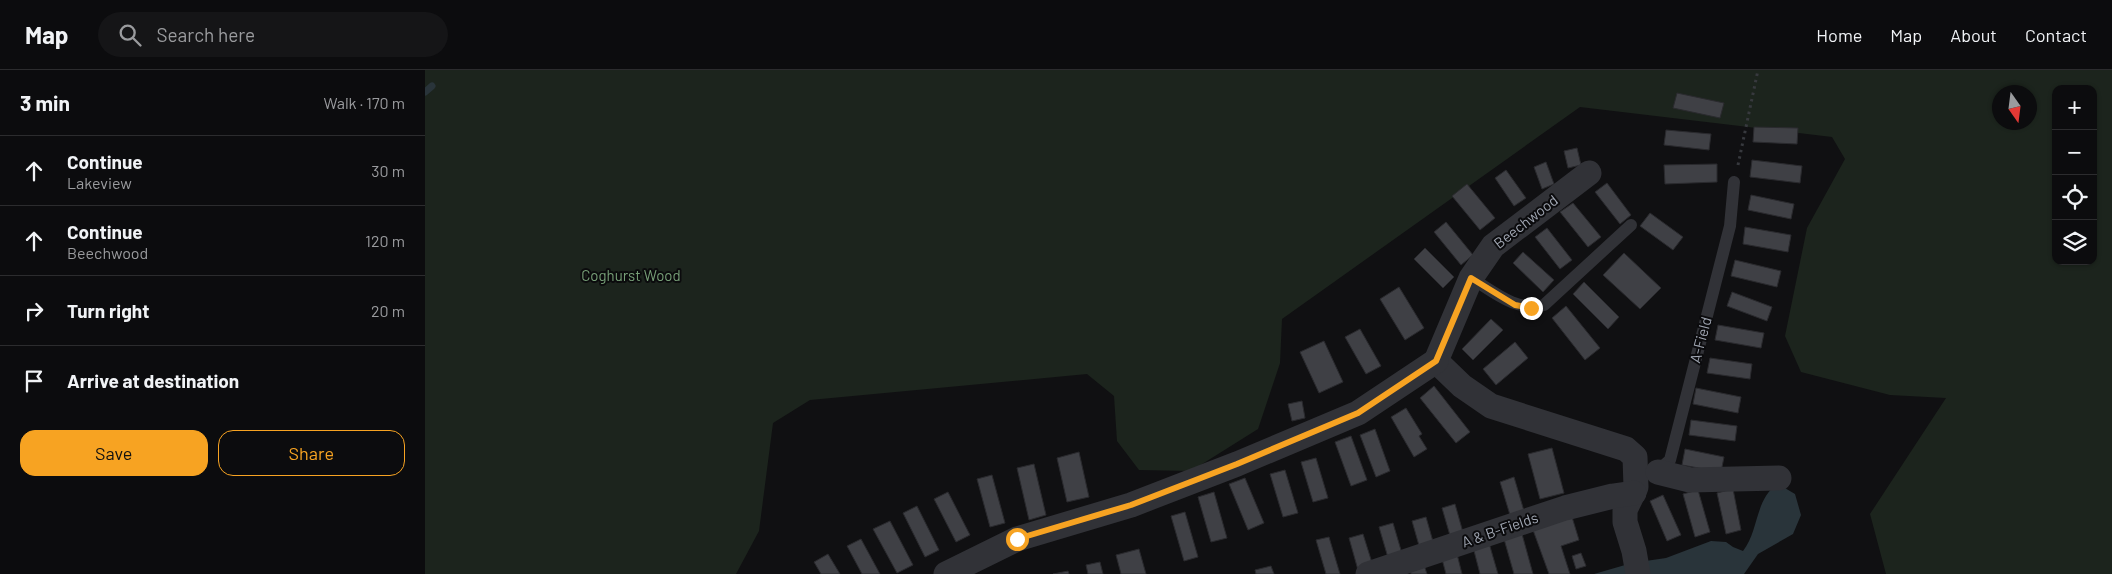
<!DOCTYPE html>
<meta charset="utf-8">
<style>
:root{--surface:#0c0c0e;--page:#151517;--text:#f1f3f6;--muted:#9a9b9e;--line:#2c2c2e;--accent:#f7a322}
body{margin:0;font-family:Barlow,sans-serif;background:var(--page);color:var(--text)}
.controls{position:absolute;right:15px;top:15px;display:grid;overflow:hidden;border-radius:10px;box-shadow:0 1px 4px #0004}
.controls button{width:45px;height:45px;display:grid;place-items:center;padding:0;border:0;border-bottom:1px solid var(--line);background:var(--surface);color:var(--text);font:25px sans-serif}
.compass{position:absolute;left:1567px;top:15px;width:45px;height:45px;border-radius:50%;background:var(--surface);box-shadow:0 1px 4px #0004;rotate:166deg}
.stop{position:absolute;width:15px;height:15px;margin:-11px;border:4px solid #f7a322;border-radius:50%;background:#fff}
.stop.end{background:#f7a322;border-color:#fff;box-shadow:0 1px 5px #0008}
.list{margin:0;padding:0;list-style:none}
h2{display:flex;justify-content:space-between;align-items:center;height:65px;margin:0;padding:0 20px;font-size:21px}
h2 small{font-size:16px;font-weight:400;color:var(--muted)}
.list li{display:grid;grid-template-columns:32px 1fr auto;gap:15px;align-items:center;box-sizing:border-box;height:70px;padding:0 20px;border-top:1px solid var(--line)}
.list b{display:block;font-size:19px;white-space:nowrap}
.list p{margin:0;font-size:16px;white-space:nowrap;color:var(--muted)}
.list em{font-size:16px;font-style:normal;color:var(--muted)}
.actions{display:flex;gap:10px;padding:15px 20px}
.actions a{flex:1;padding:11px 0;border:1px solid var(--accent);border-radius:15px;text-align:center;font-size:18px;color:var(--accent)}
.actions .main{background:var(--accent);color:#111}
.icon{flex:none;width:28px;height:28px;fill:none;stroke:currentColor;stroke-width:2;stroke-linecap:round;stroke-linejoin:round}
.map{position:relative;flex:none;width:1687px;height:504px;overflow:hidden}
header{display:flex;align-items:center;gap:30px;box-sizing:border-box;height:70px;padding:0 25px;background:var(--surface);border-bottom:1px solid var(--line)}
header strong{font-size:24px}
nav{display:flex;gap:28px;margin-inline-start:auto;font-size:18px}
.search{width:350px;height:45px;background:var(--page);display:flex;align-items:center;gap:12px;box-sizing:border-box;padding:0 18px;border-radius:28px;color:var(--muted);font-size:19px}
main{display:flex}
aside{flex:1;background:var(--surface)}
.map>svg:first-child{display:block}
</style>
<header>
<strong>Map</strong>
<div class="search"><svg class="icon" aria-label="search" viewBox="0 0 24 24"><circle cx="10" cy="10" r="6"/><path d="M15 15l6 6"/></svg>Search here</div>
<nav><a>Home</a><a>Map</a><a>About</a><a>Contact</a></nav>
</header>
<main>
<aside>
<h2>3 min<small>Walk · 170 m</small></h2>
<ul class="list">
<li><svg class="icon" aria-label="ahead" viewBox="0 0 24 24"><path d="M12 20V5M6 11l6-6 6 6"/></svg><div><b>Continue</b><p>Lakeview</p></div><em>30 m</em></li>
<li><svg class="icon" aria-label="ahead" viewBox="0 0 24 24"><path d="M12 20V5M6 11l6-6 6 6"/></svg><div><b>Continue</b><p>Beechwood</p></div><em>120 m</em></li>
<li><svg class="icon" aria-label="right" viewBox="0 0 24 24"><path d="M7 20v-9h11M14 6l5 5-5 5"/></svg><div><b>Turn right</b></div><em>20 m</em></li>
<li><svg class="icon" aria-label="arrive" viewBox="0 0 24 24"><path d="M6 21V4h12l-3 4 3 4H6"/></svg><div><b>Arrive at destination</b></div></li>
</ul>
<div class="actions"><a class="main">Save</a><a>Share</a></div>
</aside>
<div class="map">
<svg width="1687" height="504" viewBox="0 0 1687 504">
<rect width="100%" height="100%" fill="#101012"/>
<path fill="#1c241d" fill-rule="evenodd" d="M0 0H1687V504H1461L1445 444 1521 328 1465 325 1376 302 1360 266 1382 158 1420 89 1407 67 1155 37 857 249 855 293 833 359 766 401 714 400 692 371 689 326 662 304 385 330 348 353 334 461 311 504H0ZM1631 19H1668V191H1631ZM1574 22H1604V52H1574Z"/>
<path fill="#29343a" d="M1353 414 1370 424 1376 445 1368 464 1333 484 1319 504H1169L1207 493 1241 488 1286 471 1301 472 1308 477 1318 481C1334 461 1330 428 1353 414Z"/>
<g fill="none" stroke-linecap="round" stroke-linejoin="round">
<polyline stroke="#29343a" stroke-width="7" points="0,22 7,16"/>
</g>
<g fill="#3f4045" stroke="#2a2a2e">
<polygon points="1252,23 1299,33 1295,48 1248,38"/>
<polygon points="1329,57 1373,58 1372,74 1328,72"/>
<polygon points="1241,60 1286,64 1284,80 1239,75"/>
<polygon points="1152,78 1156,95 1143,98 1139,81"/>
<polygon points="1327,90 1377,96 1375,113 1325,107"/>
<polygon points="1121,92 1129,114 1117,119 1109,97"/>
<polygon points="1292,94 1292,112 1240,114 1239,95"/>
<polygon points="1081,100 1101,128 1089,136 1070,108"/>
<polygon points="1182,113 1206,145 1195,154 1170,122"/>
<polygon points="1042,114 1070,148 1055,160 1027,126"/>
<polygon points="1326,125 1369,134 1366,149 1323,140"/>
<polygon points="1148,133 1176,167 1163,177 1135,142"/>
<polygon points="1225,143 1258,167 1248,180 1215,156"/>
<polygon points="1021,152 1048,185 1036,195 1009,162"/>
<polygon points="1320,157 1366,165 1363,182 1318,174"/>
<polygon points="1122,158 1147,190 1135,199 1110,167"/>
<polygon points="1000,178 1029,207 1018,218 989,189"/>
<polygon points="1098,182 1129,210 1118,222 1088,193"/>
<polygon points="1199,183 1236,218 1215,239 1178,205"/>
<polygon points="1310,190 1356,201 1352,217 1306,206"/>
<polygon points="1159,212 1194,247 1183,259 1148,224"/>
<polygon points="974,217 999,258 980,270 955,229"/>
<polygon points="1307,222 1347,237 1342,251 1302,236"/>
<polygon points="1141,236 1175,278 1160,290 1127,248"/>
<polygon points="1066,249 1078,260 1048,290 1037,279"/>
<polygon points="1293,255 1339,263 1336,278 1290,270"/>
<polygon points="935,259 956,296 941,304 920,267"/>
<polygon points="899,271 918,312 894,323 875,282"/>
<polygon points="1090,272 1103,288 1071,315 1058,299"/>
<polygon points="1285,288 1327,294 1325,309 1282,303"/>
<polygon points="1009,316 1045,362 1031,373 995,328"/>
<polygon points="1271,318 1316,327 1313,343 1268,334"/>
<polygon points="877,331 880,348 867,351 863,334"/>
<polygon points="981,338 997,364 994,366 1002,379 989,387 966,347"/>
<polygon points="1266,350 1312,356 1310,371 1264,365"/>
<polygon points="950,359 965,401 951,407 935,365"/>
<polygon points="926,366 942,410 926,416 910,372"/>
<polygon points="1127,378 1139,423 1115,429 1103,384"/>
<polygon points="1260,379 1299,387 1296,402 1257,395"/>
<polygon points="654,382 664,427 642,432 632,388"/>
<polygon points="891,388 903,428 888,432 876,392"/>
<polygon points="609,394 621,445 604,450 592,398"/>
<polygon points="860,400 873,443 858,447 845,404"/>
<polygon points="567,405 580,453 565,457 552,409"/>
<polygon points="1089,407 1099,441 1085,445 1075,412"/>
<polygon points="820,408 839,453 823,460 804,414"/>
<polygon points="1308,419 1316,460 1301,464 1292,423"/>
<polygon points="1273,420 1285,462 1270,467 1258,424"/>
<polygon points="523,422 545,465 531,472 509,429"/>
<polygon points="789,422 802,468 786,472 773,427"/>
<polygon points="1238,425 1256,465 1242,471 1225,431"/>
<polygon points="1030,434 1039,466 1026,469 1017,438"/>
<polygon points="492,436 514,480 500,487 478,443"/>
<polygon points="760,442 773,487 759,491 746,446"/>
<polygon points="1001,447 1009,475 995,479 987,451"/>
<polygon points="1147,447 1154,470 1136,476 1145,504 1124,504 1108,460"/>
<polygon points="465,451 488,495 472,503 448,459"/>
<polygon points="968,453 978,487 964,491 954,457"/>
<polygon points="938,464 948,496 933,500 924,468"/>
<polygon points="1097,464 1108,504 1089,504 1079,469"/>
<polygon points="904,467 915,504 901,504 891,470"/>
<polygon points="436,469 455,504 437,504 422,476"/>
<polygon points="1064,473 1073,504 1055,504 1048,477"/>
<polygon points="714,479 721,504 696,504 691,485"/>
<polygon points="1156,483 1161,496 1151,499 1147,486"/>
<polygon points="403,484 415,504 396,504 389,492"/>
<polygon points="1032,484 1037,504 1021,504 1017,489"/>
<polygon points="675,492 678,504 663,504 661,495"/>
<polygon points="999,495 1002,504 986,504 985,499"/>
<polygon points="846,496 849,504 831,504 830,500"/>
<polygon points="643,501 644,504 628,504"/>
</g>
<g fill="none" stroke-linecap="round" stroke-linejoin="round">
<polyline stroke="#37393e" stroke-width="3" stroke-dasharray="2.5 4" stroke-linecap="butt" points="1313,95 1333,0"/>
<g stroke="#313237" stroke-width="12">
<path d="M1046 208C1069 222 1091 242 1119 235L1206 155"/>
<polyline points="1231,402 1245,390 1305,156 1309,112"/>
</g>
<g stroke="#313237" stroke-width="25">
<polyline points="1164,103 1068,176 1046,208 1011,291 1037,316 1066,336 1201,379 1210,387 1211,417 1200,440 1200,452 1209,481 1213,504"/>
<polyline points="1233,402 1265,410 1354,408"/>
<polyline points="521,504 592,469 706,435 812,394 933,343 1011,291"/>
<polyline points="943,504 1140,438 1188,426 1209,423"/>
</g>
</g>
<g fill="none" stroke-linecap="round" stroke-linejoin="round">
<polyline stroke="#f7a322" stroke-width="6" points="592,469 706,435 812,394 933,343 1011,291 1046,208 1090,235 1106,238"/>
</g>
<g text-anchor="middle" stroke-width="4" stroke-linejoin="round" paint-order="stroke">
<g font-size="15" fill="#a1a7b3" stroke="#0b0b0d">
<text transform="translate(1101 152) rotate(-38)" y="5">Beechwood</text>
<text transform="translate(1276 270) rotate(-75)" y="5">A-Field</text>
<text transform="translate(1075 460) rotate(-19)" y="5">A &amp; B-Fields</text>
</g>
<g font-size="15" fill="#779f77" stroke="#0b0b0d">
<text x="206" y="211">Coghurst Wood</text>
</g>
</g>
</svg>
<div class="controls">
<button>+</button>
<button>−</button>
<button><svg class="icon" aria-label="locate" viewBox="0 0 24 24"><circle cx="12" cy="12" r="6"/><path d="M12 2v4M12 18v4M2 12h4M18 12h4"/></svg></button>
<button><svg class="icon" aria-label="layers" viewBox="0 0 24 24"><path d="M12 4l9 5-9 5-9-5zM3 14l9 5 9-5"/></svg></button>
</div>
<svg class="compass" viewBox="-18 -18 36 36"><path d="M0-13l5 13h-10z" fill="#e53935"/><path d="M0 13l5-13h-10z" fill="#9a9b9e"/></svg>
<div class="stop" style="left:592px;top:469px"></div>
<div class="stop end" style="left:1106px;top:238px"></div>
</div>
</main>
